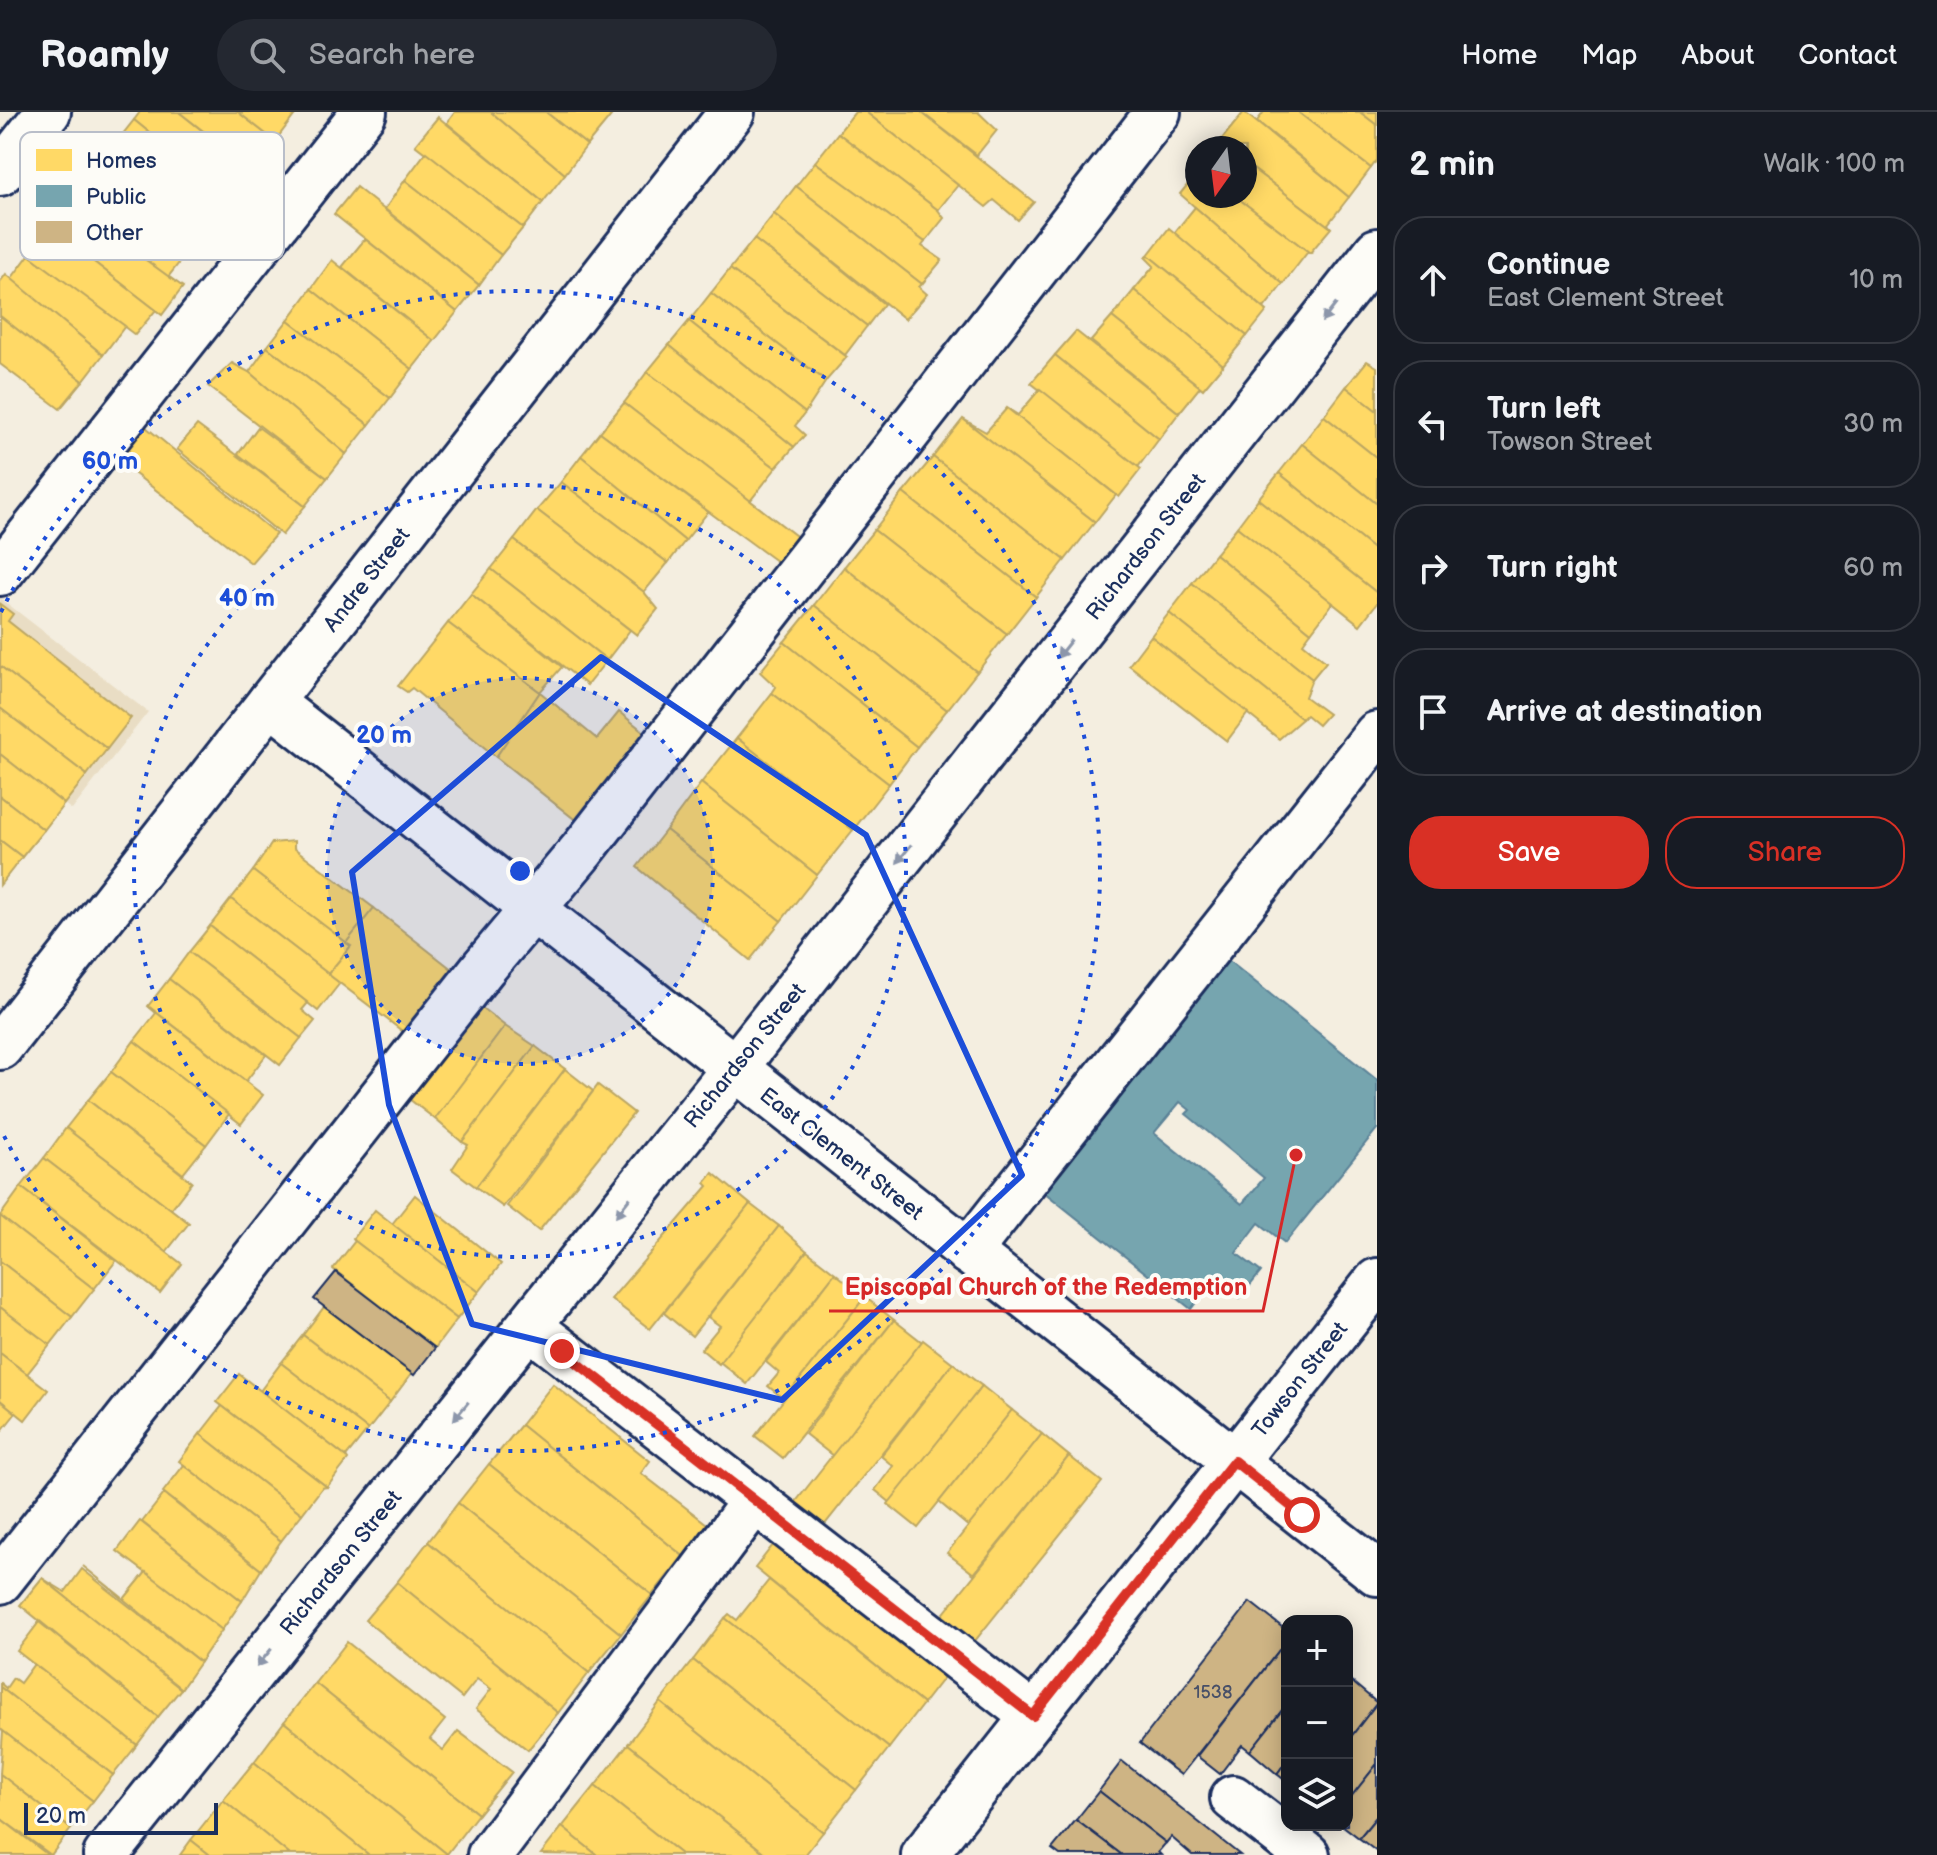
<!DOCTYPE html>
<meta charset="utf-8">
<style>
:root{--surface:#171b24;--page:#242831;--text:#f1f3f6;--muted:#9ea1a6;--line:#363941;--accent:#d93025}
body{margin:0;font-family:"Balsamiq Sans",sans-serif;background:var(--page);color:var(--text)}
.controls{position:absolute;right:24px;bottom:24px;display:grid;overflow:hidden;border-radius:16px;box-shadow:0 4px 20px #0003}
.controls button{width:72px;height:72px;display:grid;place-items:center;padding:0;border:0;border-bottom:2px solid var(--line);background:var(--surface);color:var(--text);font:40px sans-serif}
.compass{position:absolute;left:1185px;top:24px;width:72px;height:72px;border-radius:50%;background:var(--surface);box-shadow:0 4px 20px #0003;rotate:194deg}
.scale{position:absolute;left:24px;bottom:20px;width:194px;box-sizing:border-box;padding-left:8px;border:4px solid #1b2f5e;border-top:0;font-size:22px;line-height:28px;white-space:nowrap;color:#1b2f5e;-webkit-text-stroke:6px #fdfcf7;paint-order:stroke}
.stop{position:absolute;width:24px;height:24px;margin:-18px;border:6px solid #d93025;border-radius:50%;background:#fff}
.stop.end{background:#d93025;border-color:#fff;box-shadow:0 2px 8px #0008}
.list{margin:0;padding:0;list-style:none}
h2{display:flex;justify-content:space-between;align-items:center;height:104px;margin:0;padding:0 32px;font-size:34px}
h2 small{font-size:26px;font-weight:400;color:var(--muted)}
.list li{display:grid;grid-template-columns:52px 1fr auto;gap:24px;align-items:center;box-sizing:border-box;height:128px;margin:0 16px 16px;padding:0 16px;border:2px solid var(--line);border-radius:32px}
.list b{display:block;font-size:30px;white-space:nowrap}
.list p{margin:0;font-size:26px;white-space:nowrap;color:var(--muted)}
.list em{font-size:26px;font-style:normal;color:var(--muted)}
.actions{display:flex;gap:16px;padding:24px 32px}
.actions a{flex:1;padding:18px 0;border:2px solid var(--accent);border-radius:32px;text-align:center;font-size:28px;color:var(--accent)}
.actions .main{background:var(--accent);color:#fff}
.icon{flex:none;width:44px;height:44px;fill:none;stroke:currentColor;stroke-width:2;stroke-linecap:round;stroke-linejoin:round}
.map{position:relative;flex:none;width:1377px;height:1743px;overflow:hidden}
header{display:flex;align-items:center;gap:48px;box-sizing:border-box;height:112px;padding:0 40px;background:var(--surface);border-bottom:2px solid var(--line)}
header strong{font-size:38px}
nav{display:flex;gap:44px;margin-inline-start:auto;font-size:28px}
.search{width:560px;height:72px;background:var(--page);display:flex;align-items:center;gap:20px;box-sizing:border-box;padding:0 28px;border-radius:44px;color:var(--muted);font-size:30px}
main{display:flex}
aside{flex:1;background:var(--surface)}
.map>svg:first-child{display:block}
</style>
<header>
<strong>Roamly</strong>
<div class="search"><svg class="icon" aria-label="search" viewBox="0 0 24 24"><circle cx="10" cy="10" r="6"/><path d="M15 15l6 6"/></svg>Search here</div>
<nav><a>Home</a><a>Map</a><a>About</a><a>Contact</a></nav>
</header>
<main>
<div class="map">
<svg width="1377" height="1743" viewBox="0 0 1377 1743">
<rect width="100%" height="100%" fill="#f4eee0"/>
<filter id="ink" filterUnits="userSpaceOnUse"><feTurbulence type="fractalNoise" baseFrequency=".0125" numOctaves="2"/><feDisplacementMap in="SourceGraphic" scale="16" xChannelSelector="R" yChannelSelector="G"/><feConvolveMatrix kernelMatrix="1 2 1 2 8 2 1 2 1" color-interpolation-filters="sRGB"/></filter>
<g filter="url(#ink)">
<polygon fill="#e9ddc4" points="0,486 148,600 72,698 0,642"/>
<g fill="#ffd966" stroke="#bba664" stroke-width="2">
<polygon points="140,0 179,0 268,71 245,98 134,8"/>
<polygon points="179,0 238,0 275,29 252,57"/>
<polygon points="238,0 297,0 275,29"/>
<polygon points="455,0 491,0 565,62 543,90 447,11"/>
<polygon points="491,0 546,0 587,33 565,62"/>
<polygon points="546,0 605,0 611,4 587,33"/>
<polygon points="855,0 866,0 958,73 938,98 838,21"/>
<polygon points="866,0 921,0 1034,90 1018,108 994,88 986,95"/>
<polygon points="921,0 978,0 997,18 977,43"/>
<polygon points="1244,0 1349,85 1328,112 1331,116 1245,51 1245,36 1229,36 1221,28"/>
<polygon points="1264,0 1298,0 1371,56 1349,85 1257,9"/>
<polygon points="1298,0 1360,0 1377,13 1377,48 1371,56"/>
<polygon points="1360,0 1377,0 1377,13"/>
<polygon points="438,5 543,90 523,116 415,33"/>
<polygon points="134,8 260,110 239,137 114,33"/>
<polygon points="838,21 938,98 944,106 925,130 815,50"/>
<polygon points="426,40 523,116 501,143 405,68"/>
<polygon points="815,50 925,130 922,134 942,148 922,172 796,74"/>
<polygon points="1245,51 1331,116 1310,141 1235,84 1245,84"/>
<polygon points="94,59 189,138 168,165 69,92"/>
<polygon points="1197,61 1197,84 1235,84 1310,141 1307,141 1283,172 1180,82"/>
<polygon points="405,68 501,143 479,173 385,97"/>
<polygon points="796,74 922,172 919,175 927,182 905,207 774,102"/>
<polygon points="356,75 479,173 457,200 334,102"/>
<polygon points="69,92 183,175 162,203 50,116"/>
<polygon points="1195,95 1283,172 1264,196 1174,121"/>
<polygon points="774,102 884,192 867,214 754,127"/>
<polygon points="50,116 156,198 135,223 29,143"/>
<polygon points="1169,116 1267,199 1247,224 1148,143"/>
<polygon points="365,127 457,200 434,229 342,155"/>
<polygon points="754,127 867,214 845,243 730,157"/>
<polygon points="29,143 125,214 103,243 11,167"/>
<polygon points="1148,143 1247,224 1223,253 1134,178 1154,154 1145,145"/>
<polygon points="332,148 434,229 412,257 311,177"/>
<polygon points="730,157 847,245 826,269 711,181"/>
<polygon points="6,162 103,243 83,269 0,204 0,170"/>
<polygon points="311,177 412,257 390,286 288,208"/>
<polygon points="1134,178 1223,253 1203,277 1112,205"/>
<polygon points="711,181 826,269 805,301 689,209"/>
<polygon points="0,204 83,269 60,297 0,252"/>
<polygon points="1112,205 1200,275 1179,301 1091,229"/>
<polygon points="288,208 390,286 369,313 267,235"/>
<polygon points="689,209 805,301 795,314 805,323 794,335 669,233"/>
<polygon points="1076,219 1179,301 1159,327 1055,243"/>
<polygon points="669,233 794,335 776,356 647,260"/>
<polygon points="267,235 369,313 346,342 249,260"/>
<polygon points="1055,243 1159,327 1138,355 1031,271"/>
<polygon points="1367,249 1377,255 1377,299 1346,275"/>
<polygon points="232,251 249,260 346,342 327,366 208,274"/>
<polygon points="647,260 776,356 750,389 624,291"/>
<polygon points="1346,275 1377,299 1377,346 1324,304"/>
<polygon points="1040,277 1141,357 1119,385 1007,296 1018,303"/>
<polygon points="624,291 800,427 780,452 600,320"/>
<polygon points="1007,296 1116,383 1095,410 963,307 986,320"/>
<polygon points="1324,304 1377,346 1377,392 1302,332"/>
<polygon points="963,307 1095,410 1065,448 933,345"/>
<polygon points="141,311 276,422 251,451 113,345"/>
<polygon points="197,313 305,394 282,423 177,337"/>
<polygon points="258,315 327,366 305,394 238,342"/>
<polygon points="600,320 708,400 685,429 581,344"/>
<polygon points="1302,332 1377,392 1377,440 1279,361"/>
<polygon points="581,344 685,429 668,451 561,370"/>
<polygon points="933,345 1065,448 1036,485 903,381"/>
<polygon points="1279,361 1377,440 1377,481 1258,387"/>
<polygon points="561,370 668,451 644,480 537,398"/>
<polygon points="903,381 1036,485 1007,522 874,418"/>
<polygon points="1258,387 1377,481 1377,491 1360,513 1237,415"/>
<polygon points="537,398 644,480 658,497 637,523 514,428"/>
<polygon points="1237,415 1333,491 1311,520 1215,442"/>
<polygon points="874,418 1007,522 977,560 844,455"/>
<polygon points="514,428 630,518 607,548 491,457"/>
<polygon points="1215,442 1311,520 1303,531 1326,550 1312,567 1192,471"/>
<polygon points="844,455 977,560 947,598 814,493"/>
<polygon points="491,457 607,548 587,573 471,482"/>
<polygon points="1192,471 1312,567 1305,585 1328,602 1318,613 1306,603 1302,607 1169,501"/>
<polygon points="471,482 562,555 540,580 448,511"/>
<polygon points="0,492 13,502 8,509 131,606 107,637 0,554"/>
<polygon points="814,493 947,598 917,635 784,530"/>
<polygon points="1169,501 1302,607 1279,627 1151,524"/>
<polygon points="448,511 540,580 496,645 412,576 407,580 398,574"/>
<polygon points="1151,524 1248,601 1227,629 1129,553"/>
<polygon points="784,530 917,635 889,672 772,581 776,575 760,560"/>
<polygon points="0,554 107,637 87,663 0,596"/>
<polygon points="540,580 597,627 619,600 648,623 578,710 496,645"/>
<polygon points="772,581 889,672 853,718 737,626"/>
<polygon points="0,596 87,663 64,692 0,642"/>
<polygon points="737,626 853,718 817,763 701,671"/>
<polygon points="0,642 64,692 44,718 0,684"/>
<polygon points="701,671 817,763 781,809 666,718"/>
<polygon points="0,684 44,718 22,745 0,728"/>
<polygon points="666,718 781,809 750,848 637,755"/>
<polygon points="0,728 22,745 0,773"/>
<polygon points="294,729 294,736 374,796 346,831 253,759 272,731"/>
<polygon points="253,759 351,834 328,862 231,787"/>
<polygon points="231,787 340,871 318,899 210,814"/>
<polygon points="374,796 458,862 410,925 328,862 351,834 346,831"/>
<polygon points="210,814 308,891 302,898 315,909 301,926 189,840"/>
<polygon points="189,840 301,926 280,953 169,867"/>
<polygon points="169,867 266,943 246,969 148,894"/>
<polygon points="473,889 505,914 435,1007 400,980"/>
<polygon points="148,894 263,983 241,1012 134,929 156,901"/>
<polygon points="505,914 535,934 462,1030 435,1007"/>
<polygon points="134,929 229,1002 206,1033 111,960"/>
<polygon points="535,934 565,957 476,1075 452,1057 468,1033 462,1030"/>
<polygon points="565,957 593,979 503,1095 476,1075"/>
<polygon points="111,960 206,1033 183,1062 88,988"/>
<polygon points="598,973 634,1001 539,1119 507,1094"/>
<polygon points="88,988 192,1070 171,1097 66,1016"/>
<polygon points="66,1016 189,1111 166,1140 44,1046"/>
<polygon points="44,1046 182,1152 160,1181 21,1075"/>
<polygon points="713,1061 750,1092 650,1217 611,1187 708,1074 705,1071"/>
<polygon points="21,1075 116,1149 94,1177 0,1104"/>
<polygon points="415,1083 501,1152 479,1180 392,1112"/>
<polygon points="750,1092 779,1114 692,1224 664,1201"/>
<polygon points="375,1098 479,1180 457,1207 355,1129 353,1126"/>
<polygon points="0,1104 94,1177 72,1205 0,1149"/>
<polygon points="779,1114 807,1139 719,1252 701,1237 720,1214 708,1205"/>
<polygon points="355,1129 457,1207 435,1236 333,1157"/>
<polygon points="807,1139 835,1161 747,1272 720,1250"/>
<polygon points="0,1149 72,1205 50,1233 0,1195"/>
<polygon points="835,1161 865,1185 784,1287 768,1274 779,1261 766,1250"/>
<polygon points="865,1185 894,1208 783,1346 755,1324"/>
<polygon points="0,1195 50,1233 27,1262 0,1241"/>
<polygon points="324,1195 412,1261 390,1290 303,1223"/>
<polygon points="894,1208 922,1230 833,1344 805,1322"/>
<polygon points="303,1223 390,1290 368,1318 281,1251"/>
<polygon points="923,1228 953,1251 822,1416 794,1392"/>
<polygon points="0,1241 48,1278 25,1308 0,1288"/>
<polygon points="281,1251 368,1318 346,1345 260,1279"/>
<polygon points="953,1251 982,1274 891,1391 875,1378 893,1354 881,1344"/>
<polygon points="239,1262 346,1345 348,1348 327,1375 217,1290"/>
<polygon points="553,1272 650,1349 641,1361 707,1412 683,1444 521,1313"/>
<polygon points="982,1274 1012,1298 918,1416 888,1392"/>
<polygon points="0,1288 16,1301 0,1321"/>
<polygon points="222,1294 327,1375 322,1376 302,1402 200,1322"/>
<polygon points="1012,1298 1042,1322 969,1415 939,1390"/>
<polygon points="521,1313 683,1444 652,1483 489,1352"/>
<polygon points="200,1322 302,1402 281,1429 179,1349"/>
<polygon points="1042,1322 1069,1344 974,1462 947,1441"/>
<polygon points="1069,1344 1102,1370 970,1535 937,1510"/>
<polygon points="489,1352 652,1483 621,1522 458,1391"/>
<polygon points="184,1353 281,1429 261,1458 163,1380"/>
<polygon points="164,1382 261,1458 242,1489 142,1410"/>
<polygon points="458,1391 621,1522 589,1561 428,1430"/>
<polygon points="140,1409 242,1489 222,1518 117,1439"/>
<polygon points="784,1419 954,1552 923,1592 755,1456"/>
<polygon points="428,1430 589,1561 558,1601 397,1470"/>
<polygon points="83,1454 124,1487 146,1460 222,1518 200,1550"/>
<polygon points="82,1457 200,1550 181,1577 42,1466 65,1480"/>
<polygon points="42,1466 181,1577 158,1605 20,1493"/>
<polygon points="769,1468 923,1592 889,1636 725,1506 729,1502 737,1508"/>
<polygon points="397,1470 558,1601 528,1638 476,1597 491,1577 477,1567 462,1586 365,1508"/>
<polygon points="725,1506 889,1636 856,1678 693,1548"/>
<polygon points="39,1510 158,1605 137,1633 17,1539"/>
<polygon points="347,1530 445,1608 430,1627 443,1638 458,1619 512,1660 478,1702 315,1571"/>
<polygon points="693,1548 856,1678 823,1720 660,1590"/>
<polygon points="34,1552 137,1633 113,1663 0,1575 0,1571 6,1576 13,1566 20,1571"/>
<polygon points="315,1571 478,1702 447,1742 284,1610"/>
<polygon points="0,1575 113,1663 93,1689 0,1617"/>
<polygon points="660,1590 823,1720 805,1743 767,1743 628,1632"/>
<polygon points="284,1610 447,1742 447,1743 369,1743 254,1650"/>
<polygon points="3,1619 93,1689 71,1717 0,1662"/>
<polygon points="628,1632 767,1743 682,1743 595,1674"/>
<polygon points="254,1650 369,1743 290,1743 223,1688"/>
<polygon points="0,1662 71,1717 51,1743 0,1706"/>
<polygon points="595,1674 682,1743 597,1743 562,1715"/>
<polygon points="223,1688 290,1743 210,1743 191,1728"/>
<polygon points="0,1706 48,1743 0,1743"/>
<polygon points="562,1715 597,1743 541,1742"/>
<polygon points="191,1728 210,1743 180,1743"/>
</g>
<path fill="#76a5af" stroke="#5b8297" stroke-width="2" fill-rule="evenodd" d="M1224 845 1377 968V1017L1285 1131 1259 1111 1236 1141 1261 1160 1240 1186 1214 1167 1191 1197 1039 1076ZM1180 990 1190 998 1186 1002 1264 1066 1242 1092 1154 1021Z"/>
<g fill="#ceb484" stroke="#1b2f5e" stroke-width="2">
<polygon points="336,1160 435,1236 414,1263 314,1187"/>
<polygon points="1250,1490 1287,1519 1287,1528 1181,1663 1140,1631"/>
<polygon points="1287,1528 1287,1592 1250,1639 1242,1633 1220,1662 1197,1644"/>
<polygon points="1350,1568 1377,1591 1347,1630 1347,1572"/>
<polygon points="1377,1591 1377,1652 1347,1690 1347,1630"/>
<polygon points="1287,1592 1287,1648 1277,1662 1250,1639"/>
<polygon points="1287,1648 1287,1670 1277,1662"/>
<polygon points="1122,1649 1240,1743 1192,1743 1171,1725 1166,1731 1099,1679"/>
<polygon points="1377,1652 1377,1704 1359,1726 1342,1713 1347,1713 1347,1690"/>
<polygon points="1099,1679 1166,1731 1158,1740 1161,1743 1122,1743 1076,1708"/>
<polygon points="1377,1704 1377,1740 1359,1726"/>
<polygon points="1076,1708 1122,1743 1060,1743 1052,1737"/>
</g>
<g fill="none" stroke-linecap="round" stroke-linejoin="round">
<g stroke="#1b2f5e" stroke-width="50">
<g id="minor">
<polyline points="0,61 48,0"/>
<polyline points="0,461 364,0"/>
<polyline points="270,590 1377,1461"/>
<polyline points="0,935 732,0"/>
<polyline points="968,1140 1377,622"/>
<polyline points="529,1214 1033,1604"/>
<polyline points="0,1469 484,855 583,737 1158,0"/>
<polyline points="1233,1686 1307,1743"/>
<polyline points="106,1743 734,957 1377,139"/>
<polyline points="490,1743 755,1388"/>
<polyline points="924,1743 1377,1169"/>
</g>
</g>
<use href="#minor" stroke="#fdfcf7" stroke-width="44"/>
</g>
<defs><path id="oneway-solid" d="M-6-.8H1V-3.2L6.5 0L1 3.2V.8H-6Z" transform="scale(2)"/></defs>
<g fill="#8c96aa">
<use href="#oneway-solid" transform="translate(1329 201) rotate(128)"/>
<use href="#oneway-solid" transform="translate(1064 537) rotate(128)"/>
<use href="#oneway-solid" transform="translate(904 742) rotate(128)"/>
<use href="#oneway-solid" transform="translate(623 1095) rotate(128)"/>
<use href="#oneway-solid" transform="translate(461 1299) rotate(129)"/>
<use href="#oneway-solid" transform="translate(264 1546) rotate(129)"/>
</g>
</g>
<g fill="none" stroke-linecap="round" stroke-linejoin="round" filter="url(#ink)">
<polyline stroke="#d93025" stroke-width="10" points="562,1239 1033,1604 1234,1349 1302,1403"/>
</g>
<path fill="none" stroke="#1d4ed8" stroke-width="6" stroke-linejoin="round" d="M601 545 866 723 1022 1063 782 1288 472 1212 389 993 352 760Z"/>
<circle cx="520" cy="759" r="193" fill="#1d4ed8" fill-opacity=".12"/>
<g fill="none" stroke="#1d4ed8" stroke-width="4" stroke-dasharray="4 8">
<circle cx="520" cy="759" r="193"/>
<circle cx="520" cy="759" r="386"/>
<path d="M1 500A580 580 0 1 1 1 1018"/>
</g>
<g text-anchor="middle" stroke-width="8" stroke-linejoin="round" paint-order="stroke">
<g font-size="18" fill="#485068">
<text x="1213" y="1586">1538</text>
</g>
<g font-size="22" fill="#1b2f5e" stroke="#fdfcf7">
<text transform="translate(1145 434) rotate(-52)" y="8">Richardson Street</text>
<text transform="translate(366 467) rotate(-52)" y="8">Andre Street</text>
<text transform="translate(744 943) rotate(-51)" y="8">Richardson Street</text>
<text transform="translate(842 1041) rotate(38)" y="8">East Clement Street</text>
<text transform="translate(1299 1267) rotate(-52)" y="8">Towson Street</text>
<text transform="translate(340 1450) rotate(-51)" y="8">Richardson Street</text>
</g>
</g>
<rect x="20" y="20" width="264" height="128" rx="12" fill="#fdfcf7" stroke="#b9bec9" stroke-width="2"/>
<rect x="36" y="37" width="36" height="22" fill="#ffd966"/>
<rect x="36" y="73" width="36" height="22" fill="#76a5af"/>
<rect x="36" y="109" width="36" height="22" fill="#ceb484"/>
<g font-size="22" fill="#1b2f5e">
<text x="86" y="56">Homes</text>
<text x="86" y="92">Public</text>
<text x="86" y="128">Other</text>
</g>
<circle cx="520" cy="759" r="12" fill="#1d4ed8" stroke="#fdfcf7" stroke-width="4"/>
<g font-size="24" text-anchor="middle" font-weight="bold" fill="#1d4ed8" stroke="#fdfcf7" stroke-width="8" stroke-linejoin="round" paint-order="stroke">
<text x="110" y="357">60 m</text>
<text x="247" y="494">40 m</text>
<text x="384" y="631">20 m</text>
</g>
<path fill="none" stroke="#d62828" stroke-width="3" d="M1296 1043L1263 1199H829"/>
<circle fill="#d62828" stroke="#fdfcf7" stroke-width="3" cx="1296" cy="1043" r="8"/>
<g font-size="24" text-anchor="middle" font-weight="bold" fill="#d62828" stroke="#fdfcf7" stroke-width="8" stroke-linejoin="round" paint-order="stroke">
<text x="1046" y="1183">Episcopal Church of the Redemption</text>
</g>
</svg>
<div class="controls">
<button>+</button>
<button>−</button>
<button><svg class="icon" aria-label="layers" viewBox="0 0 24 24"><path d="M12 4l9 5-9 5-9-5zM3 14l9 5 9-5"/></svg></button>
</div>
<svg class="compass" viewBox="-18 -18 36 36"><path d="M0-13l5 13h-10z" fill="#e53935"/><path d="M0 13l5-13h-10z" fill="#9ea1a6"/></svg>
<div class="scale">20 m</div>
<div class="stop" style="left:1302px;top:1403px"></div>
<div class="stop end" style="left:562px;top:1239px"></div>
</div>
<aside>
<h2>2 min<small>Walk · 100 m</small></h2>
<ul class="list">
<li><svg class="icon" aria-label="ahead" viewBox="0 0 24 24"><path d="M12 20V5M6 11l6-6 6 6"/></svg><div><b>Continue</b><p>East Clement Street</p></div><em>10 m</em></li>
<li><svg class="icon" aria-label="left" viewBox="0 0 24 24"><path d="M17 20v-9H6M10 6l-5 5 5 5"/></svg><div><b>Turn left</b><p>Towson Street</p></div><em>30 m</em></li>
<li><svg class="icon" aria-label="right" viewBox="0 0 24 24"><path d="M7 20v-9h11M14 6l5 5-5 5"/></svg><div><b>Turn right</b></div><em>60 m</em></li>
<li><svg class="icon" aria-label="arrive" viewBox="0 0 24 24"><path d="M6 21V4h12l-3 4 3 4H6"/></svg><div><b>Arrive at destination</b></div></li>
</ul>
<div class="actions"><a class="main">Save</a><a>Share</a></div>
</aside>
</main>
